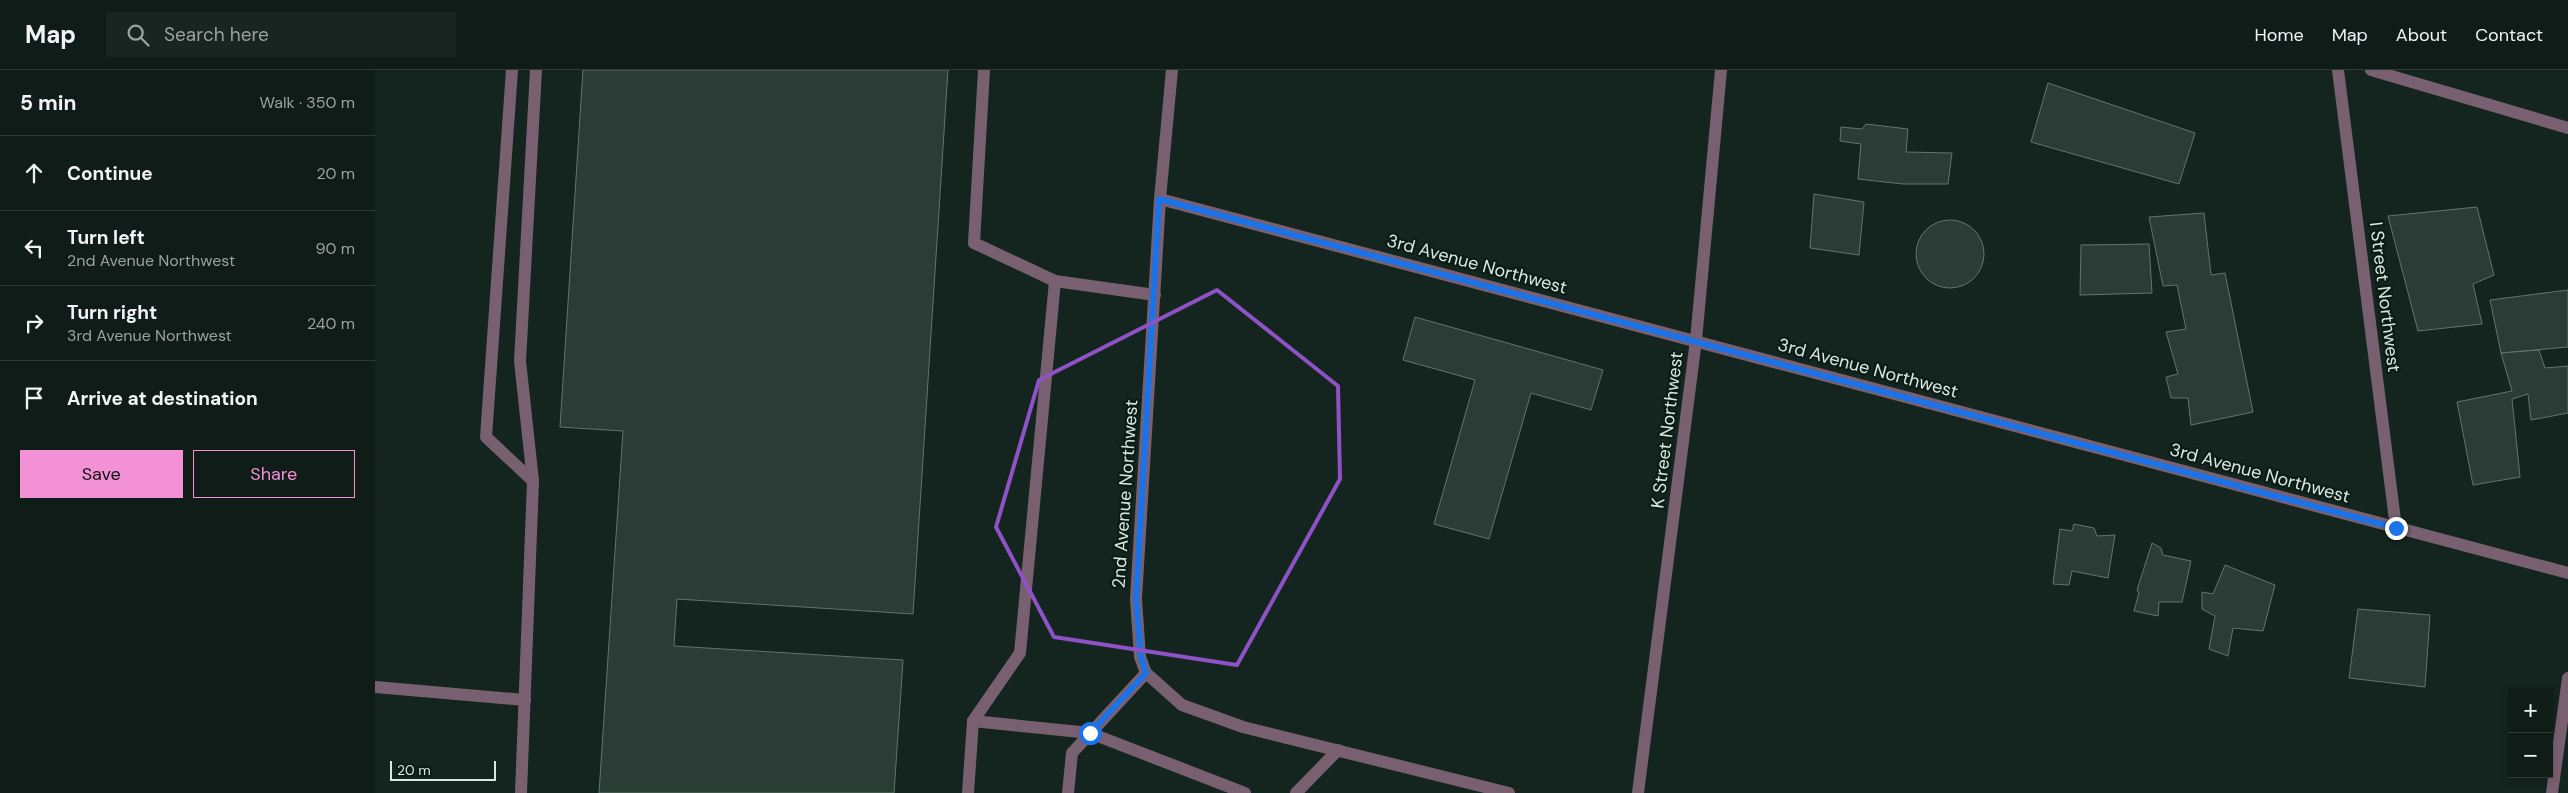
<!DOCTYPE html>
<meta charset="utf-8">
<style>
:root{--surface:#0f1c17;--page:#182520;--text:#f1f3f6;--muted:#9ba1a1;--line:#2f3a36;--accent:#f391d6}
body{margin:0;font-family:"DM Sans",sans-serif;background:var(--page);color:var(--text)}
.controls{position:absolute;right:15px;bottom:15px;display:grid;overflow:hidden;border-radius:0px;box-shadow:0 2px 8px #0003}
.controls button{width:45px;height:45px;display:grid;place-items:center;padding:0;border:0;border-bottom:1px solid var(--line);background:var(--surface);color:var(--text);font:25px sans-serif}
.scale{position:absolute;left:15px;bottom:12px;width:106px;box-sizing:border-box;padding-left:5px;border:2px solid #dce6e2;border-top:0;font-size:14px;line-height:18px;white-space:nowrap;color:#dce6e2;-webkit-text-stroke:4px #0a1c16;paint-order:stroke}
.stop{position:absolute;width:15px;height:15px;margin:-11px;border:4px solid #1a73e8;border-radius:50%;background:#fff}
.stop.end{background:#1a73e8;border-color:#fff;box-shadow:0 1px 5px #0008}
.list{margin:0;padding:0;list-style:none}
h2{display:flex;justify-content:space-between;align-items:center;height:65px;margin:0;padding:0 20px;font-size:21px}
h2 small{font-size:16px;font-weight:400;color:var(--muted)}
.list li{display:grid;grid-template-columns:32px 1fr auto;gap:15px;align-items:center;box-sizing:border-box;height:75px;padding:0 20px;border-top:1px solid var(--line)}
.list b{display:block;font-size:19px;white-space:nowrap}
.list p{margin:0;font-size:16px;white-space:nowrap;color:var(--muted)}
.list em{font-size:16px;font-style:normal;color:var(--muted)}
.actions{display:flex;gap:10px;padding:15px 20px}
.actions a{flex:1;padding:11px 0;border:1px solid var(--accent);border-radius:0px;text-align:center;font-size:18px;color:var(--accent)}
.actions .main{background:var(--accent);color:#111}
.icon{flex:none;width:28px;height:28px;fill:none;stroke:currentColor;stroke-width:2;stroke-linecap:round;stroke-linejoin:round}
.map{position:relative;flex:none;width:2193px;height:723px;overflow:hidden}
header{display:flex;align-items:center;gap:30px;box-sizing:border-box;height:70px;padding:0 25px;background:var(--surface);border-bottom:1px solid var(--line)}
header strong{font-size:24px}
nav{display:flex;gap:28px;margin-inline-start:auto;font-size:18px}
.search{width:350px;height:45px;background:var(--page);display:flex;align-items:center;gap:12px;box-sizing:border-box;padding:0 18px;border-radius:0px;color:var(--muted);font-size:19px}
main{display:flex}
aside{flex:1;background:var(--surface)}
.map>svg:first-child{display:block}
</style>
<header>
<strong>Map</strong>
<div class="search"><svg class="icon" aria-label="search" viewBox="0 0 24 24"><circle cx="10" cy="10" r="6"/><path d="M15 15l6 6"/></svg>Search here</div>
<nav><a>Home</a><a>Map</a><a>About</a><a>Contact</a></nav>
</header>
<main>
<aside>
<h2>5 min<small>Walk · 350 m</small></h2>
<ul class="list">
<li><svg class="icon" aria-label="ahead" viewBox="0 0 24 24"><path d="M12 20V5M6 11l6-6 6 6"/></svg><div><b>Continue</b></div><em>20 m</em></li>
<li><svg class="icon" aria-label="left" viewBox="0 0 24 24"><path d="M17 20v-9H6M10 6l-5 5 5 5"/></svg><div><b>Turn left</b><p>2nd Avenue Northwest</p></div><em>90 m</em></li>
<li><svg class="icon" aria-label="right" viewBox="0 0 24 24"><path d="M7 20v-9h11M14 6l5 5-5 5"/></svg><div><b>Turn right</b><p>3rd Avenue Northwest</p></div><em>240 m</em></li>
<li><svg class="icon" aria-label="arrive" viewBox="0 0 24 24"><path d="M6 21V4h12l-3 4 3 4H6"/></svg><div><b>Arrive at destination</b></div></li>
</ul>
<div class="actions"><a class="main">Save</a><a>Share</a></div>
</aside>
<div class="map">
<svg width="2193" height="723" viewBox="0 0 2193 723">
<rect width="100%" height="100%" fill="#14251f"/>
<g fill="#2a3c35" stroke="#61746d">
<polygon points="208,0 573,0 538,544 302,529 299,576 528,590 519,723 224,723 248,361 185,357"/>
<polygon points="1673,13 1820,63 1804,114 1656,72"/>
<polygon points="1491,54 1533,59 1531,82 1577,83 1573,114 1528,114 1483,109 1486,74 1465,71 1466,57 1487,59"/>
<polygon points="1439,124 1489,132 1484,185 1435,178"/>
<polygon points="2102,137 2119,205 2098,214 2107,254 2043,261 2013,146"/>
<polygon points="1829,143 1836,205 1850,203 1878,342 1816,355 1813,328 1796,328 1791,307 1803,304 1791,262 1811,259 1802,215 1788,216 1774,147"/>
<circle cx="1575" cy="184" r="34"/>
<polygon points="1774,174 1777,223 1705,225 1706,175"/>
<polygon points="2193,220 2193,277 2126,283 2115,230"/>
<polygon points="1040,247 1228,300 1216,340 1156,323 1114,469 1059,454 1100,310 1028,290"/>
<polygon points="2164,280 2170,298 2193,296 2193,343 2156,350 2153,324 2137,329 2145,407 2098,415 2082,332 2137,321 2126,283"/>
<polygon points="1699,454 1719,458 1722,466 1740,465 1733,508 1697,501 1694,515 1678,514 1685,459 1697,461"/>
<polygon points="1777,473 1786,478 1788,485 1816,491 1807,532 1784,532 1783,546 1759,541 1764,523 1762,520"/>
<polygon points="1850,495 1900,515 1888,561 1858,558 1853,586 1834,579 1840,546 1827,539 1827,522 1838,524"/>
<polygon points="1983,539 2055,545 2050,617 1974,608"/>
</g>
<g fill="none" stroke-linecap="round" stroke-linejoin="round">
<g stroke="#796070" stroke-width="12">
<polyline points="137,0 111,367 158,411"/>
<polyline points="609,0 599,173 680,211 780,225"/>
<polyline points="797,0 785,129 761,529 765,587 771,603 807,635 868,657 1134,723"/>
<polyline points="1963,0 2021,458"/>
<polyline points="1996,0 2193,58"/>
<polyline points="785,129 2193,503"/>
<polyline points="0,617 150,630"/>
<polyline points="598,651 645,583 680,211"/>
<polyline points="146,723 158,411 145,291 161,0"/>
<polyline points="593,723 598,651 715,663 870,723"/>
<polyline points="693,723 697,683 771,603"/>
<polyline points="921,723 963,680"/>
<polyline points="1263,723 1321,270 1346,0"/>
<polyline points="2177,723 2193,608"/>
</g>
</g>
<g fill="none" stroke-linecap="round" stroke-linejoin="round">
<polyline stroke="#1a73e8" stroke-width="6" points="715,663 771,603 766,587 761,529 784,129 2021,458"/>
</g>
<path fill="none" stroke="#8e51c6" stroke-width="4" stroke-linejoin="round" d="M842 220 963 316 965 409 862 595 679 567 621 457 664 310Z"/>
<g text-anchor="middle" stroke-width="4.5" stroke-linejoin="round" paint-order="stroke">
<g font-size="18" fill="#dce6e2" stroke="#0a1c16">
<text transform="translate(1102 194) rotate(15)" y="6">3rd Avenue Northwest</text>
<text transform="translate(2010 227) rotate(83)" y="6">I Street Northwest</text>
<text transform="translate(1493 298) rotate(15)" y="6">3rd Avenue Northwest</text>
<text transform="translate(1292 360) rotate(-83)" y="6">K Street Northwest</text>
<text transform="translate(1885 403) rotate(15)" y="6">3rd Avenue Northwest</text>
<text transform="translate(750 424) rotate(-86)" y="6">2nd Avenue Northwest</text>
</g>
</g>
</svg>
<div class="controls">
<button>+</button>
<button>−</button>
</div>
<div class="scale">20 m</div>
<div class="stop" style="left:715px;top:663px"></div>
<div class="stop end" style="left:2021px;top:458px"></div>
</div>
</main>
